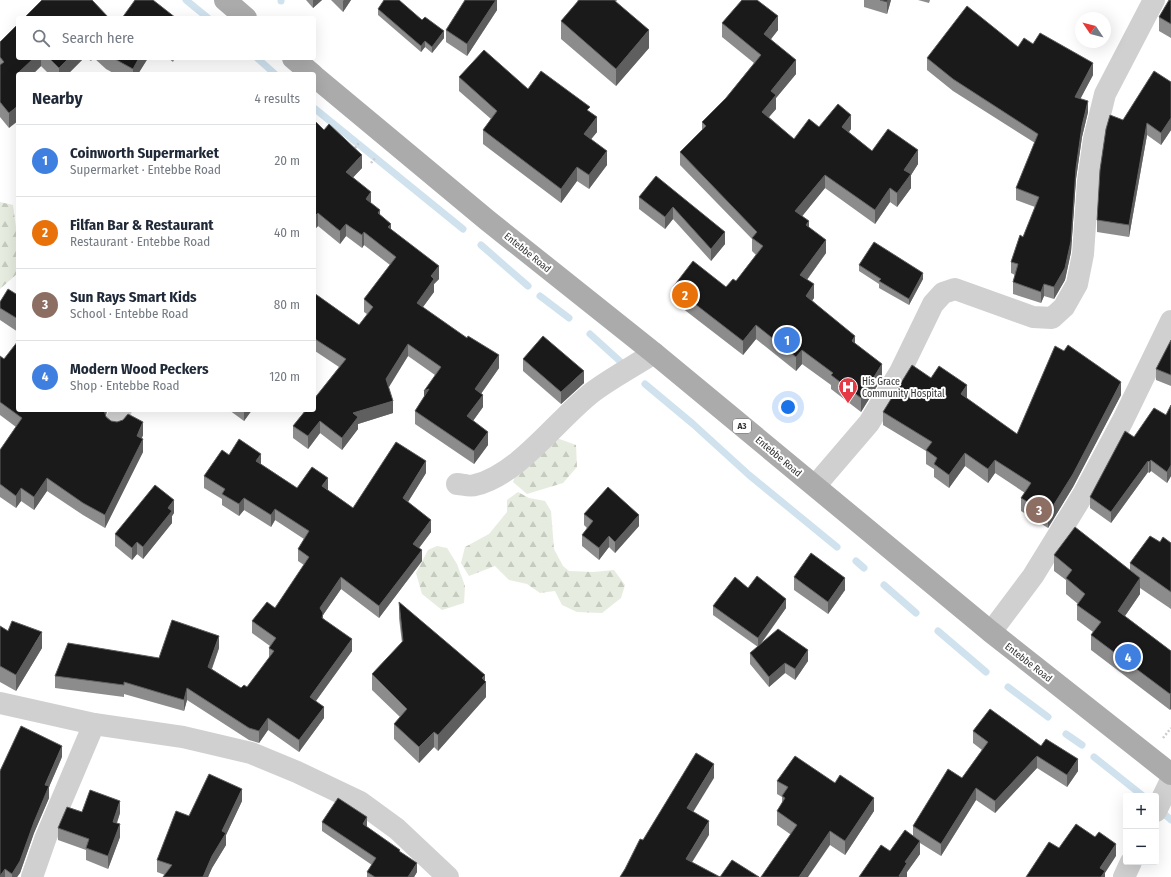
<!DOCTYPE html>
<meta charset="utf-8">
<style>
:root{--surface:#fff;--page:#f2f2f3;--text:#1f2937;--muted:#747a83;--line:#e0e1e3;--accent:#0b8043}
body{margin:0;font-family:"Fira Sans Condensed",sans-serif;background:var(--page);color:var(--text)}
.controls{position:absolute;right:12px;bottom:12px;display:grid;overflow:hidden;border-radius:4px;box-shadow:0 4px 16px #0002}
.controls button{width:36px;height:36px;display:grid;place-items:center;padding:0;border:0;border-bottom:1px solid var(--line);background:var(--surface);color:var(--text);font:20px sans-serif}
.compass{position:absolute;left:1075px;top:12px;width:36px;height:36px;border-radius:50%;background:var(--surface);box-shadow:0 4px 16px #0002;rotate:305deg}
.you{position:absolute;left:788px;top:407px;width:14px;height:14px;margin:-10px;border:3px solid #fff;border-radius:50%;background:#1a73e8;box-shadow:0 0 0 6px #1a73e833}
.badge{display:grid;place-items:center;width:26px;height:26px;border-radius:50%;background:var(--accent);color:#fff;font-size:13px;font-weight:700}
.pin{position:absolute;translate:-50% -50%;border:2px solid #fff;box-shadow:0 1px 4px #0006}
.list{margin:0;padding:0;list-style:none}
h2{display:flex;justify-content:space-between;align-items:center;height:52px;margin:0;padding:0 16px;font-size:17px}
h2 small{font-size:13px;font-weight:400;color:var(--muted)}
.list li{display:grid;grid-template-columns:26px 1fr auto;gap:12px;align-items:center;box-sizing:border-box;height:72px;padding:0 16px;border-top:1px solid var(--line)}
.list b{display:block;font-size:15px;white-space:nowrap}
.list p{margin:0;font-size:13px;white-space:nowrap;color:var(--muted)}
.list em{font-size:13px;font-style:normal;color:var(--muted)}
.icon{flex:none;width:22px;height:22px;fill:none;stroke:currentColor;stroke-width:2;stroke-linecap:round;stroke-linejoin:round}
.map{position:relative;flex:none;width:1171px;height:877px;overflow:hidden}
.search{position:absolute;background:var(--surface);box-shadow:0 4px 16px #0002;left:16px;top:16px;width:300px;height:44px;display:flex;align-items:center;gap:10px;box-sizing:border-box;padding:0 14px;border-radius:4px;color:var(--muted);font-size:15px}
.panel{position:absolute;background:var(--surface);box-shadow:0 4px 16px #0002;left:16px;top:72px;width:300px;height:340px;border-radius:4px}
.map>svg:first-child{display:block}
</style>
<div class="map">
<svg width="1171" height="877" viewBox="0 0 1171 877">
<defs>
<pattern id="forest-firs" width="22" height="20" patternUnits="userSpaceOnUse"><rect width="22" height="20" fill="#e6ecdf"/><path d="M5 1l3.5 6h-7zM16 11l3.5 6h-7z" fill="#c6cbc0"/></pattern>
</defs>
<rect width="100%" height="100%" fill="#fff"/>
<g fill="url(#forest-firs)">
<polygon points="0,202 13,205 18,242 18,273 0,289"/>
<polygon points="554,437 576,445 577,467 563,483 527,494 513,482 518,468"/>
<polygon points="518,492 529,498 545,501 551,511 554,549 563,566 569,571 594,572 614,570 625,585 621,598 602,613 577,612 562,605 555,591 540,593 527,584 509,580 495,566 469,576 461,563 465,547 489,534 507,512 507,500"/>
<polygon points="437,546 447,548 457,564 465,586 464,603 442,610 422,594 416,573 428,550"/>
</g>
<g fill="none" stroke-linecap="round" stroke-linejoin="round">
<g stroke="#cfe2ee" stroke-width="7">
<polyline points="186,0 208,18"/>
<polyline points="281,0 281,1"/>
<polyline points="257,58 275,74"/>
<polyline points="314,108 463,229"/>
<polyline points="481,245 528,286"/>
<polyline points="540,296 569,318"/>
<polyline points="590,334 622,363"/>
<polyline points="645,384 693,424 749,475 837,547"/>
<polyline points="856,561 864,568"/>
<polyline points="884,585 916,613"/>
<polyline points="938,631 986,672"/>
<polyline points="1008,687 1048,717"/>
<polyline points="1066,734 1082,745"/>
<polyline points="1094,757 1143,796"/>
<polyline points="1162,812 1171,820"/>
</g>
<g stroke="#cdcdcd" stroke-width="2.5" stroke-dasharray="2 2" stroke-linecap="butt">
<polyline points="355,148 359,143"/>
<polyline points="371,163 376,157"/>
<polyline points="1163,738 1171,728"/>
</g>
<g stroke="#d0d0d0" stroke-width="22">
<polyline points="116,422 121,410"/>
<path d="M457 484C462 484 470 487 475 485 519 475 558 418 594 391 613 377 634 366 654 353"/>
<polyline points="815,486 869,423 900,372 933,304 943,293 955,289 1033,317 1052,318 1064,307 1077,284 1083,254 1088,181 1094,139 1105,94 1154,0"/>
<polyline points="991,632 1033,576 1084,493 1123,420 1171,321"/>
<polyline points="0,703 94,724 183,737 251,753 297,772 360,802 397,829 448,877"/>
<polyline points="1156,811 1171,780"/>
<polyline points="32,877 46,837 94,724"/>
<polyline points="1124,877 1131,862"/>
</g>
<g stroke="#ababab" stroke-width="22">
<polyline points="225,0 246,18"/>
<polyline points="293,58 312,74"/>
<polyline points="314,76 487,220 654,353 991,632 1171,774"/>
</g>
</g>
<g fill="#8c8c8c">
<polygon points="306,0 322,0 313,8"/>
<polygon points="331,0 351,0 343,12"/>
<polygon points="497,0 497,10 467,56 446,42 446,30"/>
<polygon points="577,0 617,0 616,2 649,48 616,86 561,39 561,21 578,1"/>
<polygon points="864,0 891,0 887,14 864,7"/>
<polygon points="918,0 930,0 929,3"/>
<polygon points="1171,0 1171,38 1159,31 1159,17"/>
<polygon points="378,9 422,20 444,38 432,53 425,47 421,52 378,15"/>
<polygon points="722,23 778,30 771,39 796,74 776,98 776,109 769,117 794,139 819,127 851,129 849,132 872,151 918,164 911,175 911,188 897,207 890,202 875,224 825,188 802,216 826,253 807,280 814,298 812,300 855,344 882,378 861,412 831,389 831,385 802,364 796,371 756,339 743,355 673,301 673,287 726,287 736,281 756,255 752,251 752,239 680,165 680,152 702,131 702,122 726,98 754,63 722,37"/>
<polygon points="0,42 18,58 84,58 68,74 49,74 41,66 33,74 18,74 9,128 0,117"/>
<polygon points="1033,44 1093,75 1080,99 1088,112 1082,137 1076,179 1071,252 1065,280 1054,299 1044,296 1041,303 1013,294 1013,282 1015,275 1011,273 1011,262 1023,237 1035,207 1016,200 1016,188 1035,143 953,91 927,70 927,58"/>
<polygon points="86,58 94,58 91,61"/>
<polygon points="94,58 148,58 138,74 115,74 106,69"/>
<polygon points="168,58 175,58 173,62"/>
<polygon points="459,77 528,89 590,112 597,132 591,139 607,165 589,189 577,181 561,203 483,144 483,130 491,119 459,91"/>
<polygon points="1171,82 1171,130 1161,145 1147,135 1129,237 1097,232 1097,220 1123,120"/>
<polygon points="314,120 362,168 353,177 380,216 391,229 439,279 434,284 434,292 423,307 499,368 481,394 483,407 473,421 488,445 474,464 415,424 415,411 424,397 435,375 408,356 388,387 393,413 358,424 358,429 342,450 320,433 308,449 293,438 293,426 339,367 315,351 314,293 359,325 367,314 364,312 364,299 390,265 364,245 362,248 346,236 340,244 318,226 314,230"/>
<polygon points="656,176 725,244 711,261 673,219 665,229 639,209 639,197"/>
<polygon points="859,265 923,279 909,305 879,288 879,284 859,271"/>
<polygon points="18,292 18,332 0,320 0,302 16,294"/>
<polygon points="1171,340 1171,386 1156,380 1156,369"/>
<polygon points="0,356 4,359 107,410 106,416 111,421 143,435 142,438 143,452 105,528 83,515 47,491 34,510 21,501 16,508 0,497 0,450 16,427 0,415"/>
<polygon points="523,359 584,383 561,404 523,371"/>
<polygon points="931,378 967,399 1017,434 1121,395 1073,487 1048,528 1021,511 1021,498 1025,493 995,473 988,483 965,466 949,488 934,477 934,469 926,464 926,451 883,425 883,412"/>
<polygon points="1171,405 1171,476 1167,483 1151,471 1149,473 1148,472 1111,523 1090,508 1090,497 1134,437 1166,415"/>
<polygon points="229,410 252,410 244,421"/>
<polygon points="229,455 261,464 297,488 328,489 328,490 353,508 426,473 408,502 431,532 419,548 422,561 379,618 341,589 323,615 323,618 352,651 316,701 324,718 299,752 268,730 259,743 249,740 187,700 184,711 124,694 124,697 55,688 55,676 219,648 212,669 241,688 247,687 269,659 269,648 270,646 252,633 252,621 275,608 304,565 298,561 298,549 304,539 275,520 271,527 244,510 239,516 222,505 222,499 204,488 204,476"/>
<polygon points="174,513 172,516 172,523 143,559 137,554 132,560 115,546 115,534"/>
<polygon points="584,514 639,526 615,553 609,547 599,560 582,546 582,535 587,528 584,525"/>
<polygon points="1160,542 1171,543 1171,609 1140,588 1140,594 1125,616 1171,651 1170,710 1091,650 1091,635 1093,632 1077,620 1077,605 1078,604 1066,594 1066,580 1054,571 1054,555 1130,571 1130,563"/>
<polygon points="794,577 845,590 828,614 794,590"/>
<polygon points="399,602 485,680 486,697 438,751 434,747 419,763 394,739 394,724 400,717 372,690 372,674 402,643 399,618"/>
<polygon points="713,606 786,608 761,644 808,661 795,680 785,673 769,687 750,664 750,653 758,647 713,615"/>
<polygon points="0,626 8,631 42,648 16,691 0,682"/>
<polygon points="973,731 1041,746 1078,771 1067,787 1037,768 995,813 976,800 941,856 920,843 920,854 907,872 907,877 890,851 913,835 913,826 962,778 982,750 973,743"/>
<polygon points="62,757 49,787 49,798 34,833 20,873 17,877 0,877"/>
<polygon points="777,781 874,811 845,855 830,845 790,834 777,825 777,811 782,804 782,797 777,794"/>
<polygon points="242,801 226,835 226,845 212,868 208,877 163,877 165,875 157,872 157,860 189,816"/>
<polygon points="82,812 120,813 117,823 120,837 108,869 86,860 86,850 58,840 58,828"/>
<polygon points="322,822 367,826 367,827 400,852 417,872 414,877 367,877 367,872 372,865 322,831"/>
</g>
<g fill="#5f5f5f">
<polygon points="313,0 322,0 313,8"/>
<polygon points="344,0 351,0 343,12 343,1"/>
<polygon points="496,0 497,0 497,10 467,56 467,44"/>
<polygon points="888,0 891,0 887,14 887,2"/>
<polygon points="778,16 778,30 764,48 764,34"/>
<polygon points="649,30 649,48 616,86 616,69"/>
<polygon points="444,31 444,38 432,53 432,47"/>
<polygon points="425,41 425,47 421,52 421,46"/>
<polygon points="34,58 41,58 41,66 33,74 18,74 18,89 17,74"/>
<polygon points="69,58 84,58 68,74 59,74 59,68"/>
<polygon points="139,58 148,58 138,74 133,74 133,69"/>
<polygon points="796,60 796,74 776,98 776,109 762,125 762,112 771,91"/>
<polygon points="1093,63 1093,75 1075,109 1075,97"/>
<polygon points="1088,101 1088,112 1082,137 1076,179 1071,252 1065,280 1054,299 1054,287 1076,168 1082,126"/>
<polygon points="18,106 18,121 9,128 9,113"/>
<polygon points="1171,107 1171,130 1161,145 1161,133"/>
<polygon points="851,115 851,129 842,141 842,127"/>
<polygon points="597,117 597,132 584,148 584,134"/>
<polygon points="1147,123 1147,135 1129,237 1129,225"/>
<polygon points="918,150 918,164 911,175 911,188 897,207 897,193 904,170"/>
<polygon points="607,151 607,165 589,189 589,175"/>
<polygon points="362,155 362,168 346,185 346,172"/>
<polygon points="577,167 577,181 561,203 561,189"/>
<polygon points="825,175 825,188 795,225 795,211"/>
<polygon points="890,188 890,202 875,224 875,210"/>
<polygon points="371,192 371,205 366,199"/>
<polygon points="673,207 673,219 665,229 665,217"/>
<polygon points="380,210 380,222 378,213"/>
<polygon points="318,213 318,226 314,230 314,217"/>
<polygon points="809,221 809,235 806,225"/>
<polygon points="346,224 346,236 340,244 340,231"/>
<polygon points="391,224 391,236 388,227"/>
<polygon points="364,232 364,245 362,248 362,235"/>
<polygon points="725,232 725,244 711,261 711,249"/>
<polygon points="826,240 826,253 800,289 800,275"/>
<polygon points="439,266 439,279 434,284 434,292 417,315 417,303 431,276"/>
<polygon points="923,273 923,279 909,305 909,299"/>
<polygon points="814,284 814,298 806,309 806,296"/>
<polygon points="1044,284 1044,296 1041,303 1041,292"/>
<polygon points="756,325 756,339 743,355 743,341"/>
<polygon points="855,336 855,349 852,341"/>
<polygon points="315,339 315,351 314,353 314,340"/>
<polygon points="408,344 408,356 386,392 386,379"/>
<polygon points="802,350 802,364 796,371 796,357"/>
<polygon points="499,355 499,368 475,402 475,389"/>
<polygon points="882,364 882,378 861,412 861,398"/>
<polygon points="584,371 584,383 561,404 561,392"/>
<polygon points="1121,382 1121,395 1073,487 1048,528 1048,514"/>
<polygon points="967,385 967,399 961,394"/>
<polygon points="429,389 424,404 424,391"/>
<polygon points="483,395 483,407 467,429 467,416"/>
<polygon points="393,401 393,413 358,424 358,429 342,450 342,438 353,413"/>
<polygon points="104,410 107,410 107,411 104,423"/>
<polygon points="244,410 252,410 244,421"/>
<polygon points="320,421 320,433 308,449 308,436"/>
<polygon points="143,422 143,435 137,448 137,436"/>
<polygon points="488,432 488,445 474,464 474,451"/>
<polygon points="143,439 143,452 105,528 105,515"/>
<polygon points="965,453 965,466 949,488 949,475"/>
<polygon points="261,454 261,465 256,461"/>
<polygon points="995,460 995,473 988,483 988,469"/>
<polygon points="1151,460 1151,471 1149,473 1149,462"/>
<polygon points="426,461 426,473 403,510 403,498"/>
<polygon points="1148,461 1148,472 1111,523 1111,512"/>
<polygon points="1171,465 1171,476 1167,483 1167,472"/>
<polygon points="47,478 47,491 34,510 34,497"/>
<polygon points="328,478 328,489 322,498 322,486"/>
<polygon points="21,488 21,501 16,508 16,496"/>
<polygon points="244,498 244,510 239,516 239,504"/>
<polygon points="174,500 174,513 172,516 172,523 143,559 143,547 168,508"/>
<polygon points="275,509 275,520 271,527 271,515"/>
<polygon points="639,515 639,526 615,553 615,542"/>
<polygon points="431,520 431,532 413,556 413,544"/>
<polygon points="609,536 609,547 599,560 599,548"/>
<polygon points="137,542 137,554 132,560 132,548"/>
<polygon points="422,550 422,561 379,618 379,606"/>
<polygon points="341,577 341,589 323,615 323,624 320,608"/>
<polygon points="845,578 845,590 828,614 828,602"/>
<polygon points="1140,578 1140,594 1118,626 1118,611"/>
<polygon points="786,599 786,608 758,647 758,638"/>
<polygon points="42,632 42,648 16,691 16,675"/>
<polygon points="219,636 219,648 208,679 208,667"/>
<polygon points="352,639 352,651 310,709 310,697"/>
<polygon points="808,650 808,661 795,680 795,669"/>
<polygon points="785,663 785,673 769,687 769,677"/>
<polygon points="485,675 485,683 486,682 486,697 438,751 438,735"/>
<polygon points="187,688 187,700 184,711 184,700"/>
<polygon points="1171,693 1171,709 1170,710 1170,694"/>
<polygon points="324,707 324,718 299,752 299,740"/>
<polygon points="268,718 268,730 259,743 259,731"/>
<polygon points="434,732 434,747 419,763 419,747"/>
<polygon points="62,746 62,757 49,787 49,798 34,833 20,873 17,877 12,877 12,874 45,785"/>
<polygon points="1037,756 1037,768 995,813 995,801"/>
<polygon points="1078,759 1078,771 1067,787 1067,775"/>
<polygon points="714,764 714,778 687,822 687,808"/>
<polygon points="976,788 976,800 941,856 941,844"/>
<polygon points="242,789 242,801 226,835 226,845 212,868 208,877 203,877 222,831"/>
<polygon points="874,798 874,811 845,855 845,841"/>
<polygon points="120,801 120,813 113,834 113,822"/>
<polygon points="367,817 367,826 363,833 363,824"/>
<polygon points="709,821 709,835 686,872 686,859"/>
<polygon points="120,824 120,837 108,869 108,856"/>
<polygon points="830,831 830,845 808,877 799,877"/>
<polygon points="920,841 920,854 907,872 907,877 899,877 905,862"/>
<polygon points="1116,844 1116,856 1105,873 1105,877 1100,877 1100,868"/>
<polygon points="417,863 417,872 414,877 408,877"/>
<polygon points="5,869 5,877 0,877 0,876"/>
</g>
<g fill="#1a1a1a" stroke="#5f5f5f">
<polygon points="42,0 92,0 109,18 24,18"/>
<polygon points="135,0 153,0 176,18 122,18"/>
<polygon points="384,0 399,0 422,20 425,17 444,31 432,47 425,41 421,46 378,9"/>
<polygon points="465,0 496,0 467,44 446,30"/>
<polygon points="579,0 615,0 615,1 649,30 616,69 561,21"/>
<polygon points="742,0 757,0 778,16 764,34 796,60 771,91 776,95 762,112 794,139 809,119 819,127 838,104 851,115 842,127 872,151 888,129 918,150 904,170 911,174 897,193 890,188 875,210 825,175 795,211 809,221 806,225 826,240 800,275 814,284 806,296 855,336 852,341 882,364 861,398 831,375 833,373 802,350 796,357 756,325 743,341 673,287 693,261 726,287 733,279 736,281 763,246 752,238 757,232 680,152 706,126 702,122 726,98 761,55 722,23"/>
<polygon points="880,0 888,0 887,2"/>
<polygon points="1169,0 1171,0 1171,24 1159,17"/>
<polygon points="967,6 1018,47 1024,38 1033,44 1040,33 1093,63 1075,97 1088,101 1082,126 1076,168 1071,241 1065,268 1054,287 1044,284 1041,292 1013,282 1018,264 1011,262 1020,235 1023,237 1039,197 1016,188 1038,134 953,79 927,58"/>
<polygon points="18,24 18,58 34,58 17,74 18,75 18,106 9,113 0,102 0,65 4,62 0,57 0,42"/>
<polygon points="484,50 528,89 541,71 590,107 587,110 597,117 584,134 607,151 589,175 577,167 561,189 483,130 497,111 459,77"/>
<polygon points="49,58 69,58 59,68"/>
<polygon points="113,58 139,58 133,69"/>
<polygon points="1154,71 1171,82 1171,118 1161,133 1147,123 1129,225 1097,220 1100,170 1106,129 1110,115 1123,120"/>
<polygon points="314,120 324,130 329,124 362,155 346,172 371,192 366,199 380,210 378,213 391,224 388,227 439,266 431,276 434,279 417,303 467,338 468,336 499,355 475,389 483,395 467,416 488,432 474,451 415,411 429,389 424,391 441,367 408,344 386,379 393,401 353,413 358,417 342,438 320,421 308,436 293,426 306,410 314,410 314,399 346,359 315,339 314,340 314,293 359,325 373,307 364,299 396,257 364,232 362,235 346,224 340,231 318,213 314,217"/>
<polygon points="656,176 725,232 711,249 673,207 665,217 639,197"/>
<polygon points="874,242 923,273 909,299 879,281 881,279 859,265"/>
<polygon points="8,289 16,294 18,292 18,319 0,308 0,302"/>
<polygon points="543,336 584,371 561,392 523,359"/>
<polygon points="1171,340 1171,375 1156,369"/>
<polygon points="18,341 18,410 104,410 106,417 111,421 117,422 123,420 128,414 143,422 137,436 143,439 105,515 83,503 47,478 34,497 21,488 16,496 0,484 0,450 22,418 0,402 0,356 4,359"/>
<polygon points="1068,345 1121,382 1073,474 1048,514 1021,498 1031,483 995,460 988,469 965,453 949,475 934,464 937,458 926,450 932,442 883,412 912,365 931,378 939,366 967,385 961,394 1017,434 1055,346 1064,351"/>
<polygon points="1171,405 1171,465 1167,472 1151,460 1149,462 1148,461 1111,512 1090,497 1125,431 1134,437 1154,408 1166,415"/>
<polygon points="239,439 261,454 256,461 297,488 312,467 328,478 322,486 353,508 396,442 426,461 403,498 431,520 413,544 422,550 379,606 341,577 320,608 323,613 322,618 352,639 310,697 324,707 299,740 268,718 259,731 249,728 187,688 184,700 124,682 124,685 55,676 68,643 159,658 172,620 219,636 208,667 241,688 244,685 247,687 274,651 269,648 276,638 252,621 267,602 275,608 309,557 298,549 309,531 275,509 271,515 244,498 239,504 222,494 225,489 204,476 222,450 229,455"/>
<polygon points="155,485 174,500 168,508 172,511 143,547 137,542 132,548 115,534"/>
<polygon points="608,487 639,515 615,542 609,536 599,548 582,535 593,521 584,514"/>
<polygon points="1075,527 1140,578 1118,611 1171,651 1171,693 1170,694 1091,635 1101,622 1077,605 1085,594 1066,578 1072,570 1054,555"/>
<polygon points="1150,536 1160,542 1163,537 1171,543 1171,592 1130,563"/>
<polygon points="811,553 845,578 828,602 794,577"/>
<polygon points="757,576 786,599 758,638 713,606 735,577 748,588"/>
<polygon points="399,602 458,652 485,675 482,678 486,682 438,735 434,732 419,747 394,724 407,709 372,674 403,641"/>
<polygon points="12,621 42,632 16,675 0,666 0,626 8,631"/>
<polygon points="778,629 808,650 795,669 785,663 769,677 750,653"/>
<polygon points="990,709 1041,746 1046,739 1078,759 1067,775 1037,756 995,801 976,788 941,844 913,826 948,769 962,778 988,742 973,731"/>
<polygon points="21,726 62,746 45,785 49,786 34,822 20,861 12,874 5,869 0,876 0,771"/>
<polygon points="696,753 714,764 687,808 709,821 686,859 720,877 732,860 759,877 620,877 625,869 640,839 643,840"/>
<polygon points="795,756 835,783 840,775 874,798 845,841 830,831 799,877 761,877 797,825 777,811 785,798 782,796 788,787 777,781"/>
<polygon points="209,774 242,789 222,831 226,833 212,856 203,877 163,877 172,865 157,860 176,811 189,816"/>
<polygon points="90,790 120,801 113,822 120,824 108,856 86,848 89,839 58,828 67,807 82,812"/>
<polygon points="338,798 367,817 363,824 400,850 399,851 417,863 408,877 375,877 367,872 376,858 322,822"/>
<polygon points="1076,824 1095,837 1099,832 1116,844 1100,868 1105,871 1101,877 1026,877 1049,842 1059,848"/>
<polygon points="905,830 920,841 905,862 907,863 899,876 900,877 859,877 881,845 890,851"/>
</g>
<defs>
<g id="hospital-pin" transform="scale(1)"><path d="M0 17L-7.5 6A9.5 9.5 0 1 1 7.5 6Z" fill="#e63946" stroke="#fff"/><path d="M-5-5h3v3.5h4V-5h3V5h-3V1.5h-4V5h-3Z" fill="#fff"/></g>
</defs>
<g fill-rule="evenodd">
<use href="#hospital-pin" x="848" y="387"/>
</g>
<g text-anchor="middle" stroke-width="4" stroke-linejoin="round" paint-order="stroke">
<rect fill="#fff" stroke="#707070" stroke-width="1" x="733" y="419" width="18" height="14" rx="3"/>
<g font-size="9" font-weight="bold" fill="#333">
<text x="742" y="429">A3</text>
</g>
<g font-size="10" fill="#333" stroke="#fff">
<text transform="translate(528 252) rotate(39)" y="4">Entebbe Road</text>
<text transform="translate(779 456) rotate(40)" y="4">Entebbe Road</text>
<text transform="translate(1029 662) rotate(38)" y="4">Entebbe Road</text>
</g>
<g font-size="10" fill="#333" stroke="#fff" text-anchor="start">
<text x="862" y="385">His Grace<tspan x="862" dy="12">Community Hospital</tspan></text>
</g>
</g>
</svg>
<div class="controls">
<button>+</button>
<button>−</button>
</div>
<svg class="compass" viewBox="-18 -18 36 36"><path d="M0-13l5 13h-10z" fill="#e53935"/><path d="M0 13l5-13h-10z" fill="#747a83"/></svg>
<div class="you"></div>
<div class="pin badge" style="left:787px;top:340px;background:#3f7fe0">1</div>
<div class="pin badge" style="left:685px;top:295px;background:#e8710a">2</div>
<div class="pin badge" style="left:1039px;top:510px;background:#8d6e63">3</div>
<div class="pin badge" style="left:1128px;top:657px;background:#3f7fe0">4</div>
<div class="search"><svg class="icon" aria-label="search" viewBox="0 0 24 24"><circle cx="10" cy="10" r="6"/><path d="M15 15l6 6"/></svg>Search here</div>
<section class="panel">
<h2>Nearby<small>4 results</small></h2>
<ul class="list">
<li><span class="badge" style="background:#3f7fe0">1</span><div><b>Coinworth Supermarket</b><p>Supermarket · Entebbe Road</p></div><em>20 m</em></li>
<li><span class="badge" style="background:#e8710a">2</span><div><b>Filfan Bar &amp; Restaurant</b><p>Restaurant · Entebbe Road</p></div><em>40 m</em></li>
<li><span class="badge" style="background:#8d6e63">3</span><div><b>Sun Rays Smart Kids</b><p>School · Entebbe Road</p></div><em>80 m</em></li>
<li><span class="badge" style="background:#3f7fe0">4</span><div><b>Modern Wood Peckers</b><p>Shop · Entebbe Road</p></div><em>120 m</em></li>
</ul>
</section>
</div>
